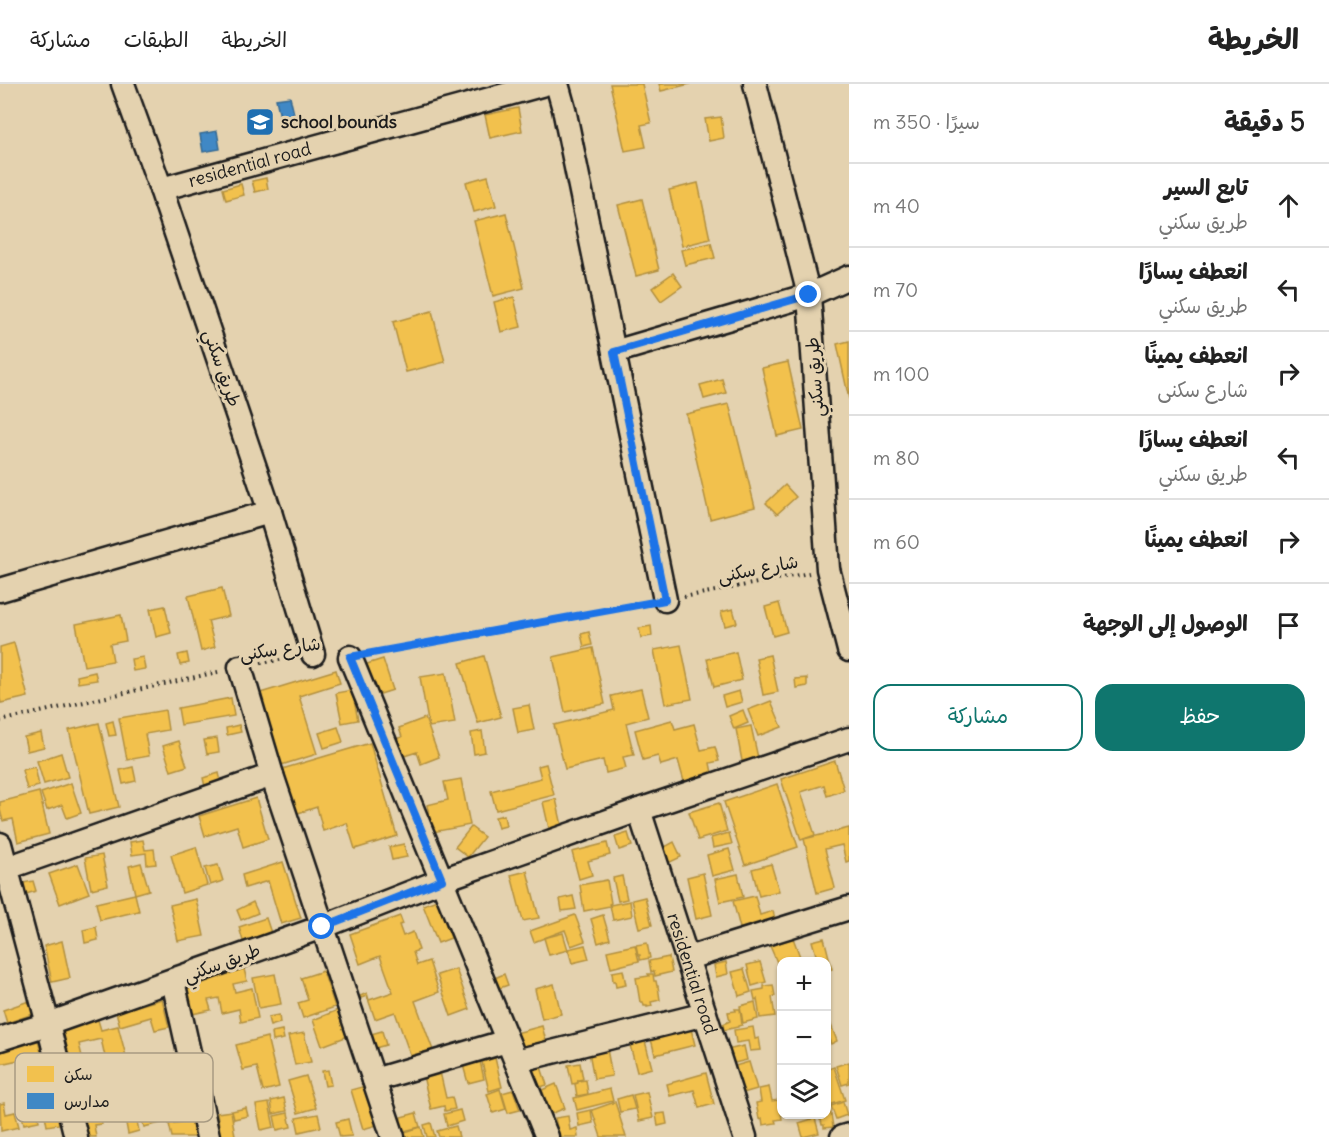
<!DOCTYPE html>
<html lang="ar">
<meta charset="utf-8">
<style>
:root{--surface:#fff;--page:#f2f2f2;--text:#222;--muted:#767676;--line:#e0e0e0;--accent:#0f766e}
body{margin:0;font-family:Delius,"Playpen Sans Arabic",sans-serif;background:var(--page);color:var(--text);direction:rtl}
.controls{position:absolute;right:18px;bottom:18px;display:grid;overflow:hidden;border-radius:12px;box-shadow:0 2px 4px #0004}
.controls button{width:54px;height:54px;display:grid;place-items:center;padding:0;border:0;border-bottom:2px solid var(--line);background:var(--surface);color:var(--text);font:30px sans-serif}
.stop{position:absolute;width:18px;height:18px;margin:-14px;border:4px solid #1a73e8;border-radius:50%;background:#fff}
.stop.end{background:#1a73e8;border-color:#fff;box-shadow:0 2px 6px #0008}
.list{margin:0;padding:0;list-style:none}
h2{display:flex;justify-content:space-between;align-items:center;height:78px;margin:0;padding:0 24px;font-size:26px}
h2 small{font-size:20px;font-weight:400;color:var(--muted)}
.list li{display:grid;grid-template-columns:39px 1fr auto;gap:18px;align-items:center;box-sizing:border-box;height:84px;padding:0 24px;border-top:2px solid var(--line)}
.list b{display:block;font-size:22px;white-space:nowrap}
.list p{margin:0;font-size:20px;white-space:nowrap;color:var(--muted)}
.list em{font-size:20px;font-style:normal;color:var(--muted)}
.actions{display:flex;gap:12px;padding:18px 24px}
.actions a{flex:1;padding:14px 0;border:2px solid var(--accent);border-radius:18px;text-align:center;font-size:21px;color:var(--accent)}
.actions .main{background:var(--accent);color:#fff}
.icon{flex:none;width:33px;height:33px;fill:none;stroke:currentColor;stroke-width:2;stroke-linecap:round;stroke-linejoin:round}
.map{position:relative;flex:none;width:849px;height:1053px;overflow:hidden;direction:ltr}
header{display:flex;align-items:center;gap:36px;box-sizing:border-box;height:84px;padding:0 30px;background:var(--surface);border-bottom:2px solid var(--line)}
header strong{font-size:28px}
nav{display:flex;gap:33px;margin-inline-start:auto;font-size:21px}
main{display:flex}
aside{flex:1;background:var(--surface)}
.map>svg:first-child{display:block}
</style>
<header>
<strong>الخريطة</strong>
<nav><a>الخريطة</a><a>الطبقات</a><a>مشاركة</a></nav>
</header>
<main>
<aside>
<h2>5 دقيقة<small>سيرًا · 350 m</small></h2>
<ul class="list">
<li><svg class="icon" aria-label="ahead" viewBox="0 0 24 24"><path d="M12 20V5M6 11l6-6 6 6"/></svg><div><b>تابع السير</b><p>طريق سكني</p></div><em>40 m</em></li>
<li><svg class="icon" aria-label="left" viewBox="0 0 24 24"><path d="M17 20v-9H6M10 6l-5 5 5 5"/></svg><div><b>انعطف يسارًا</b><p>طريق سكني</p></div><em>70 m</em></li>
<li><svg class="icon" aria-label="right" viewBox="0 0 24 24"><path d="M7 20v-9h11M14 6l5 5-5 5"/></svg><div><b>انعطف يمينًا</b><p>شارع سكنى</p></div><em>100 m</em></li>
<li><svg class="icon" aria-label="left" viewBox="0 0 24 24"><path d="M17 20v-9H6M10 6l-5 5 5 5"/></svg><div><b>انعطف يسارًا</b><p>طريق سكني</p></div><em>80 m</em></li>
<li><svg class="icon" aria-label="right" viewBox="0 0 24 24"><path d="M7 20v-9h11M14 6l5 5-5 5"/></svg><div><b>انعطف يمينًا</b></div><em>60 m</em></li>
<li><svg class="icon" aria-label="arrive" viewBox="0 0 24 24"><path d="M6 21V4h12l-3 4 3 4H6"/></svg><div><b>الوصول إلى الوجهة</b></div></li>
</ul>
<div class="actions"><a class="main">حفظ</a><a>مشاركة</a></div>
</aside>
<div class="map">
<svg width="849" height="1053" viewBox="0 0 849 1053">
<rect width="100%" height="100%" fill="#e4d2af"/>
<filter id="ink" filterUnits="userSpaceOnUse"><feTurbulence type="fractalNoise" baseFrequency=".0167" numOctaves="2"/><feDisplacementMap in="SourceGraphic" scale="12" xChannelSelector="R" yChannelSelector="G"/><feConvolveMatrix kernelMatrix="1 2 1 2 8 2 1 2 1" color-interpolation-filters="sRGB"/></filter>
<g filter="url(#ink)">
<g fill="#f2c14e" stroke="#b2903f" stroke-width="1.5">
<polygon points="610,0 642,0 651,39 641,41 646,63 625,67"/>
<polygon points="659,0 690,0 661,7"/>
<polygon points="518,24 522,47 490,54 485,31"/>
<polygon points="721,33 724,54 709,57 705,35"/>
<polygon points="488,92 496,122 474,128 466,98"/>
<polygon points="266,94 268,105 255,108 252,97"/>
<polygon points="698,99 710,155 682,162 669,106"/>
<polygon points="241,100 244,111 226,116 223,105"/>
<polygon points="642,115 659,186 636,192 618,121"/>
<polygon points="506,129 524,204 493,212 474,137"/>
<polygon points="711,159 715,174 685,181 681,166"/>
<polygon points="673,189 682,202 661,217 652,204"/>
<polygon points="514,213 521,243 501,248 494,218"/>
<polygon points="432,227 445,278 406,288 393,238"/>
<polygon points="849,257 849,315 837,260"/>
<polygon points="788,278 803,346 777,352 762,284"/>
<polygon points="722,295 726,309 704,315 700,301"/>
<polygon points="729,320 755,423 710,435 686,330"/>
<polygon points="785,401 796,413 777,430 766,419"/>
<polygon points="222,504 229,532 208,537 215,563 201,567 188,512"/>
<polygon points="779,519 787,548 773,552 765,523"/>
<polygon points="165,522 171,549 156,553 150,525"/>
<polygon points="733,525 737,539 725,542 721,528"/>
<polygon points="121,531 126,557 110,560 113,577 84,582 76,540"/>
<polygon points="651,542 652,552 641,554 639,544"/>
<polygon points="589,548 592,561 584,563 581,550"/>
<polygon points="14,559 28,613 1,619 0,614 0,563"/>
<polygon points="681,561 692,615 665,620 654,566"/>
<polygon points="593,564 605,620 565,628 553,573"/>
<polygon points="736,568 742,596 714,603 707,575"/>
<polygon points="187,569 189,579 180,581 178,571"/>
<polygon points="770,571 778,608 763,611 756,574"/>
<polygon points="484,572 501,633 478,639 460,579"/>
<polygon points="143,573 145,585 133,587 131,575"/>
<polygon points="383,575 393,606 377,611 367,580"/>
<polygon points="336,586 340,599 299,612 317,670 278,682 257,610"/>
<polygon points="95,588 97,596 78,599 77,592"/>
<polygon points="446,589 455,639 429,643 420,593"/>
<polygon points="807,594 807,602 796,604 795,595"/>
<polygon points="641,605 648,633 626,639 634,671 623,673 626,684 606,689 603,676 565,685 554,641 614,626 611,612"/>
<polygon points="352,606 358,636 342,639 336,609"/>
<polygon points="739,607 742,618 725,623 722,612"/>
<polygon points="231,614 234,632 181,641 178,624"/>
<polygon points="771,617 782,643 758,652 748,626"/>
<polygon points="529,621 534,646 518,649 513,624"/>
<polygon points="165,626 168,646 145,650 149,672 127,676 119,634"/>
<polygon points="743,626 748,639 734,645 729,632"/>
<polygon points="425,634 439,673 421,680 417,668 401,673 395,655 402,653 399,644"/>
<polygon points="672,636 675,645 694,640 701,666 715,663 719,677 710,679 713,694 685,701 678,676 661,681 658,672 643,676 635,646"/>
<polygon points="113,637 116,651 109,652 106,639"/>
<polygon points="99,639 119,723 89,730 69,646"/>
<polygon points="239,641 241,648 227,651 226,644"/>
<polygon points="751,642 758,674 742,677 736,645"/>
<polygon points="338,643 343,658 324,664 319,649"/>
<polygon points="482,647 485,668 474,670 471,649"/>
<polygon points="41,649 44,663 27,667 24,653"/>
<polygon points="217,654 219,668 207,670 204,656"/>
<polygon points="179,657 187,682 171,687 163,662"/>
<polygon points="370,659 397,752 355,765 347,739 323,747 317,723 295,730 282,685"/>
<polygon points="61,669 68,693 44,700 37,677"/>
<polygon points="835,677 844,706 827,712 824,701 801,708 815,751 801,756 781,695"/>
<polygon points="546,680 554,711 496,726 491,707 541,694 538,682"/>
<polygon points="35,683 39,702 27,705 22,686"/>
<polygon points="133,683 136,697 123,700 120,686"/>
<polygon points="219,689 222,702 206,707 203,694"/>
<polygon points="461,695 470,741 433,748 427,721 448,716 444,698"/>
<polygon points="71,699 81,729 67,734 62,721 47,726 41,709"/>
<polygon points="777,700 798,763 745,781 724,718"/>
<polygon points="39,708 49,750 18,758 13,735 3,737 0,726 0,718"/>
<polygon points="256,714 268,755 243,763 237,742 205,752 199,732"/>
<polygon points="556,715 563,746 550,749 543,718"/>
<polygon points="719,719 727,747 698,756 689,728"/>
<polygon points="504,731 506,742 498,744 495,733"/>
<polygon points="471,743 484,753 468,773 455,763"/>
<polygon points="849,744 849,777 846,778 842,761 825,765 835,804 817,809 804,755"/>
<polygon points="628,749 632,762 619,766 615,753"/>
<polygon points="729,749 732,760 713,764 711,754"/>
<polygon points="143,756 145,766 154,765 156,780 147,781 146,769 132,771 130,758"/>
<polygon points="674,758 681,773 668,779 661,765"/>
<polygon points="607,759 610,771 588,777 592,791 579,795 572,768"/>
<polygon points="404,760 407,773 392,776 389,763"/>
<polygon points="196,763 207,801 182,809 171,771"/>
<polygon points="729,765 735,786 712,792 707,771"/>
<polygon points="102,771 108,801 91,805 85,774"/>
<polygon points="283,778 301,834 281,840 268,797 245,804 242,791"/>
<polygon points="141,779 149,806 135,810 129,782"/>
<polygon points="78,780 89,809 60,820 49,790"/>
<polygon points="771,780 779,807 759,812 752,785"/>
<polygon points="218,781 223,797 210,801 205,784"/>
<polygon points="527,787 539,834 523,837 511,791"/>
<polygon points="703,789 712,831 696,835 687,793"/>
<polygon points="738,790 743,813 720,818 715,795"/>
<polygon points="622,792 627,815 618,817 613,794"/>
<polygon points="607,796 611,819 609,820 610,822 584,827 580,801"/>
<polygon points="33,797 36,807 26,810 23,799"/>
<polygon points="135,810 139,827 100,836 96,819"/>
<polygon points="573,812 576,825 562,827 560,815"/>
<polygon points="755,812 760,831 773,827 776,839 741,848 733,817"/>
<polygon points="645,813 652,841 639,844 632,816"/>
<polygon points="196,815 204,852 178,857 170,821"/>
<polygon points="437,816 451,854 438,859 423,821"/>
<polygon points="630,817 632,832 613,836 610,821"/>
<polygon points="253,818 258,829 241,836 237,826"/>
<polygon points="575,831 585,857 571,862 565,846 534,858 530,847"/>
<polygon points="603,831 610,855 598,859 591,835"/>
<polygon points="400,832 403,840 399,841 403,852 413,848 419,866 413,868 417,881 429,877 439,908 415,917 434,969 412,976 395,928 375,935 367,912 358,915 358,913 367,909 369,916 393,908 380,872 360,880 350,850"/>
<polygon points="266,834 271,849 243,857 239,843"/>
<polygon points="96,843 98,856 85,859 83,846"/>
<polygon points="563,849 568,866 549,871 544,854"/>
<polygon points="793,854 802,878 782,878 782,890 770,862"/>
<polygon points="824,854 832,885 826,887 826,878 818,878 812,857"/>
<polygon points="62,857 70,894 52,898 44,862"/>
<polygon points="647,859 650,874 640,876 640,871 638,871 636,861"/>
<polygon points="585,861 589,875 572,879 568,865"/>
<polygon points="635,861 639,877 611,884 607,867"/>
<polygon points="669,873 672,888 655,892 654,887 651,888 649,877"/>
<polygon points="726,878 728,890 716,893 714,881"/>
<polygon points="760,878 766,898 752,902 747,881"/>
<polygon points="244,885 247,897 233,900 235,908 252,904 258,934 241,938 239,925 222,929 219,914 208,916 211,926 192,930 186,901 198,894"/>
<polygon points="456,885 470,925 451,932 437,891"/>
<polygon points="744,885 751,908 739,912 732,888"/>
<polygon points="623,886 626,901 616,903 615,897 613,897 612,888"/>
<polygon points="323,887 335,923 303,934 298,919 308,916 301,894"/>
<polygon points="275,890 281,920 259,924 253,894"/>
<polygon points="504,890 508,901 494,906 490,896"/>
<polygon points="648,890 653,890 654,897 656,897 657,902 658,902 660,916 651,918 652,922 647,923 647,922 644,922 643,918 640,918 636,894 649,892"/>
<polygon points="554,900 561,930 542,935 535,905"/>
<polygon points="773,901 775,912 772,913 775,932 760,934 757,915 755,916 753,907 764,905 764,902"/>
<polygon points="162,915 169,943 155,946 151,933 120,942 116,928"/>
<polygon points="29,917 33,930 7,939 3,926"/>
<polygon points="755,918 758,935 743,939 740,922"/>
<polygon points="735,925 740,925 742,941 738,942 738,943 724,946 723,940 730,937 728,928 736,927"/>
<polygon points="338,926 348,952 322,962 313,936"/>
<polygon points="279,931 280,939 270,942 268,933"/>
<polygon points="828,933 837,957 831,960 826,949 826,934"/>
<polygon points="98,936 101,946 118,942 126,972 106,977 101,955 79,960 85,985 72,989 61,946"/>
<polygon points="542,942 547,961 521,968 516,949"/>
<polygon points="753,943 755,955 759,954 761,966 750,967 748,957 736,959 734,946"/>
<polygon points="691,945 695,961 655,971 651,955"/>
<polygon points="282,946 284,955 273,957 272,948"/>
<polygon points="382,947 386,961 375,964 371,950"/>
<polygon points="304,949 311,978 295,981 288,952"/>
<polygon points="267,953 279,1003 263,1007 257,983 243,986 236,961"/>
<polygon points="38,957 42,971 0,980 0,966"/>
<polygon points="645,957 652,984 637,988 630,961"/>
<polygon points="744,962 747,976 730,980 727,966"/>
<polygon points="607,965 612,992 594,995 589,968"/>
<polygon points="185,974 189,990 156,999 165,1038 144,1043 129,988"/>
<polygon points="495,974 502,1003 489,1007 482,978"/>
<polygon points="480,977 484,995 468,999 463,981"/>
<polygon points="749,978 757,1005 743,1009 735,982"/>
<polygon points="849,978 849,999 842,1001 836,982"/>
<polygon points="580,979 583,995 578,996 578,999 572,1000 568,981"/>
<polygon points="540,980 547,1001 533,1005 526,985"/>
<polygon points="834,983 845,1016 826,1022 826,986"/>
<polygon points="328,986 331,1001 325,1002 322,987"/>
<polygon points="440,988 446,1014 452,1013 455,1025 445,1027 444,1022 431,1025 423,992"/>
<polygon points="706,989 714,1020 699,1024 694,1006 670,1012 667,1000"/>
<polygon points="306,992 316,1024 298,1029 288,997"/>
<polygon points="586,996 588,1010 577,1012 575,1000 578,999 578,997"/>
<polygon points="556,1000 565,1024 551,1030 542,1006"/>
<polygon points="366,1002 377,1041 363,1045 351,1006"/>
<polygon points="769,1003 772,1017 779,1016 782,1035 775,1036 776,1039 763,1041 762,1034 759,1035 756,1019 761,1018 759,1005"/>
<polygon points="91,1004 94,1020 99,1019 102,1040 94,1041 96,1053 82,1053 75,1007"/>
<polygon points="500,1005 506,1025 493,1029 487,1010"/>
<polygon points="610,1005 613,1017 577,1026 574,1014"/>
<polygon points="513,1006 520,1026 508,1029 502,1009"/>
<polygon points="647,1008 653,1034 639,1037 633,1011"/>
<polygon points="631,1011 635,1025 620,1028 617,1015"/>
<polygon points="132,1014 139,1047 128,1050 125,1034 108,1037 104,1020"/>
<polygon points="284,1014 287,1027 273,1030 271,1017"/>
<polygon points="55,1018 59,1040 47,1042 43,1020"/>
<polygon points="615,1018 626,1053 601,1053 592,1026"/>
<polygon points="843,1018 847,1031 836,1035 831,1022"/>
<polygon points="4,1019 6,1030 15,1028 19,1043 1,1047 0,1020"/>
<polygon points="269,1019 274,1043 261,1046 256,1021"/>
<polygon points="37,1023 39,1037 24,1040 21,1026"/>
<polygon points="246,1024 248,1032 234,1035 232,1027"/>
<polygon points="826,1024 830,1024 833,1043 824,1044 824,1041 822,1041 821,1036 820,1036 819,1030 826,1030"/>
<polygon points="460,1026 463,1037 447,1042 444,1030"/>
<polygon points="591,1026 593,1039 579,1042 577,1029"/>
<polygon points="231,1027 235,1052 221,1053 217,1029"/>
<polygon points="288,1029 291,1043 277,1046 274,1032"/>
<polygon points="416,1029 420,1043 404,1047 402,1041 398,1043 396,1036 401,1035 401,1033"/>
<polygon points="665,1029 667,1040 658,1042 656,1030"/>
<polygon points="318,1030 321,1043 299,1048 296,1034"/>
<polygon points="568,1032 570,1046 577,1044 578,1053 559,1053 555,1034"/>
<polygon points="815,1034 819,1049 803,1053 799,1039"/>
<polygon points="348,1035 352,1052 340,1053 336,1038"/>
<polygon points="196,1036 199,1053 172,1053 169,1040"/>
<polygon points="431,1039 435,1053 427,1053 424,1041"/>
<polygon points="456,1042 459,1053 439,1053 437,1047"/>
<polygon points="421,1043 424,1053 406,1053 405,1048"/>
</g>
<g fill="#3f88c5" stroke="#346892" stroke-width="1.5">
<polygon points="290,13 294,30 280,33 276,15"/>
<polygon points="217,47 220,65 203,68 200,50"/>
</g>
<g fill="none" stroke-linecap="round" stroke-linejoin="round">
<g stroke="#1c1c1c" stroke-width="27">
<g id="minor">
<polyline points="123,0 161,105 270,428 313,570"/>
<polyline points="557,0 564,25 665,516"/>
<polyline points="755,0 809,211 828,485 849,566"/>
<path id="s1" d="M161 105 545 0"/>
<polyline points="614,268 809,211 849,193"/>
<polyline points="0,506 270,428"/>
<polyline points="350,573 547,1053"/>
<polyline points="240,583 272,691 393,1053"/>
<path id="s2" d="M639 726 745 1053"/>
<polyline points="0,760 48,940 76,1053"/>
<polyline points="7,784 272,691"/>
<polyline points="688,874 849,824"/>
<polyline points="173,897 208,1053"/>
<polyline points="0,955 48,940 322,843 442,796 639,726 849,655"/>
<polyline points="516,977 705,930"/>
<polyline points="374,996 507,957"/>
<polyline points="842,1053 849,1051"/>
</g>
</g>
<g stroke="#1c1c1c" stroke-width="4" stroke-dasharray="1.5 4.5" stroke-linecap="butt">
<polyline points="684,513 809,489"/>
<polyline points="371,569 644,520"/>
<polyline points="261,579 292,574"/>
<polyline points="0,637 222,587"/>
</g>
<use href="#minor" stroke="#e4d2af" stroke-width="22"/>
</g>
</g>
<g fill="none" stroke-linecap="round" stroke-linejoin="round" filter="url(#ink)">
<polyline stroke="#1a73e8" stroke-width="8" points="322,843 442,796 350,573 665,516 614,268 809,211"/>
</g>
<defs>
<g id="school-square" transform="scale(1.5)"><rect x="-9" y="-9" width="18" height="18" rx="4" fill="#1f6fb2" stroke="#e4d2af"/><path d="M0-5L7-2L0 1L-7-2ZM-4 1L0 2.5L4 1V4Q0 6-4 4Z" fill="#fff"/></g>
</defs>
<g fill-rule="evenodd">
<use href="#school-square" x="260" y="38"/>
</g>
<g text-anchor="middle" stroke-width="6" stroke-linejoin="round" paint-order="stroke">
<g font-size="18" font-weight="bold" fill="#1c1c1c" stroke="#e4d2af" text-anchor="start">
<text x="281" y="44">school bounds</text>
</g>
<g font-size="18" fill="#1c1c1c" stroke="#e4d2af">
<text dy="6" stroke="none"><textPath href="#s1" startOffset="92">residential road</textPath></text>
<text transform="translate(222 284) rotate(71)" y="6">طريق سكني</text>
<text transform="translate(815 293) rotate(-94)" y="6">طريق سكني</text>
<text transform="translate(758 485) rotate(-11)" y="6">شارع سكنى</text>
<text transform="translate(280 565) rotate(-8)" y="6">شارع سكنى</text>
<text transform="translate(222 879) rotate(-20)" y="6">طريق سكني</text>
<text dy="6" stroke="none"><textPath href="#s2" startOffset="172">residential road</textPath></text>
</g>
</g>
<rect x="15" y="969" width="198" height="69" rx="9" fill="#e4d2af" stroke="#a89b83" stroke-width="1.5"/>
<rect x="27" y="982" width="27" height="16" fill="#f2c14e"/>
<rect x="27" y="1009" width="27" height="16" fill="#3f88c5"/>
<g font-size="16" fill="#1c1c1c">
<text x="64" y="996">سكن</text>
<text x="64" y="1023">مدارس</text>
</g>
</svg>
<div class="controls">
<button>+</button>
<button>−</button>
<button><svg class="icon" aria-label="layers" viewBox="0 0 24 24"><path d="M12 4l9 5-9 5-9-5zM3 14l9 5 9-5"/></svg></button>
</div>
<div class="stop" style="left:322px;top:843px"></div>
<div class="stop end" style="left:809px;top:211px"></div>
</div>
</main>
